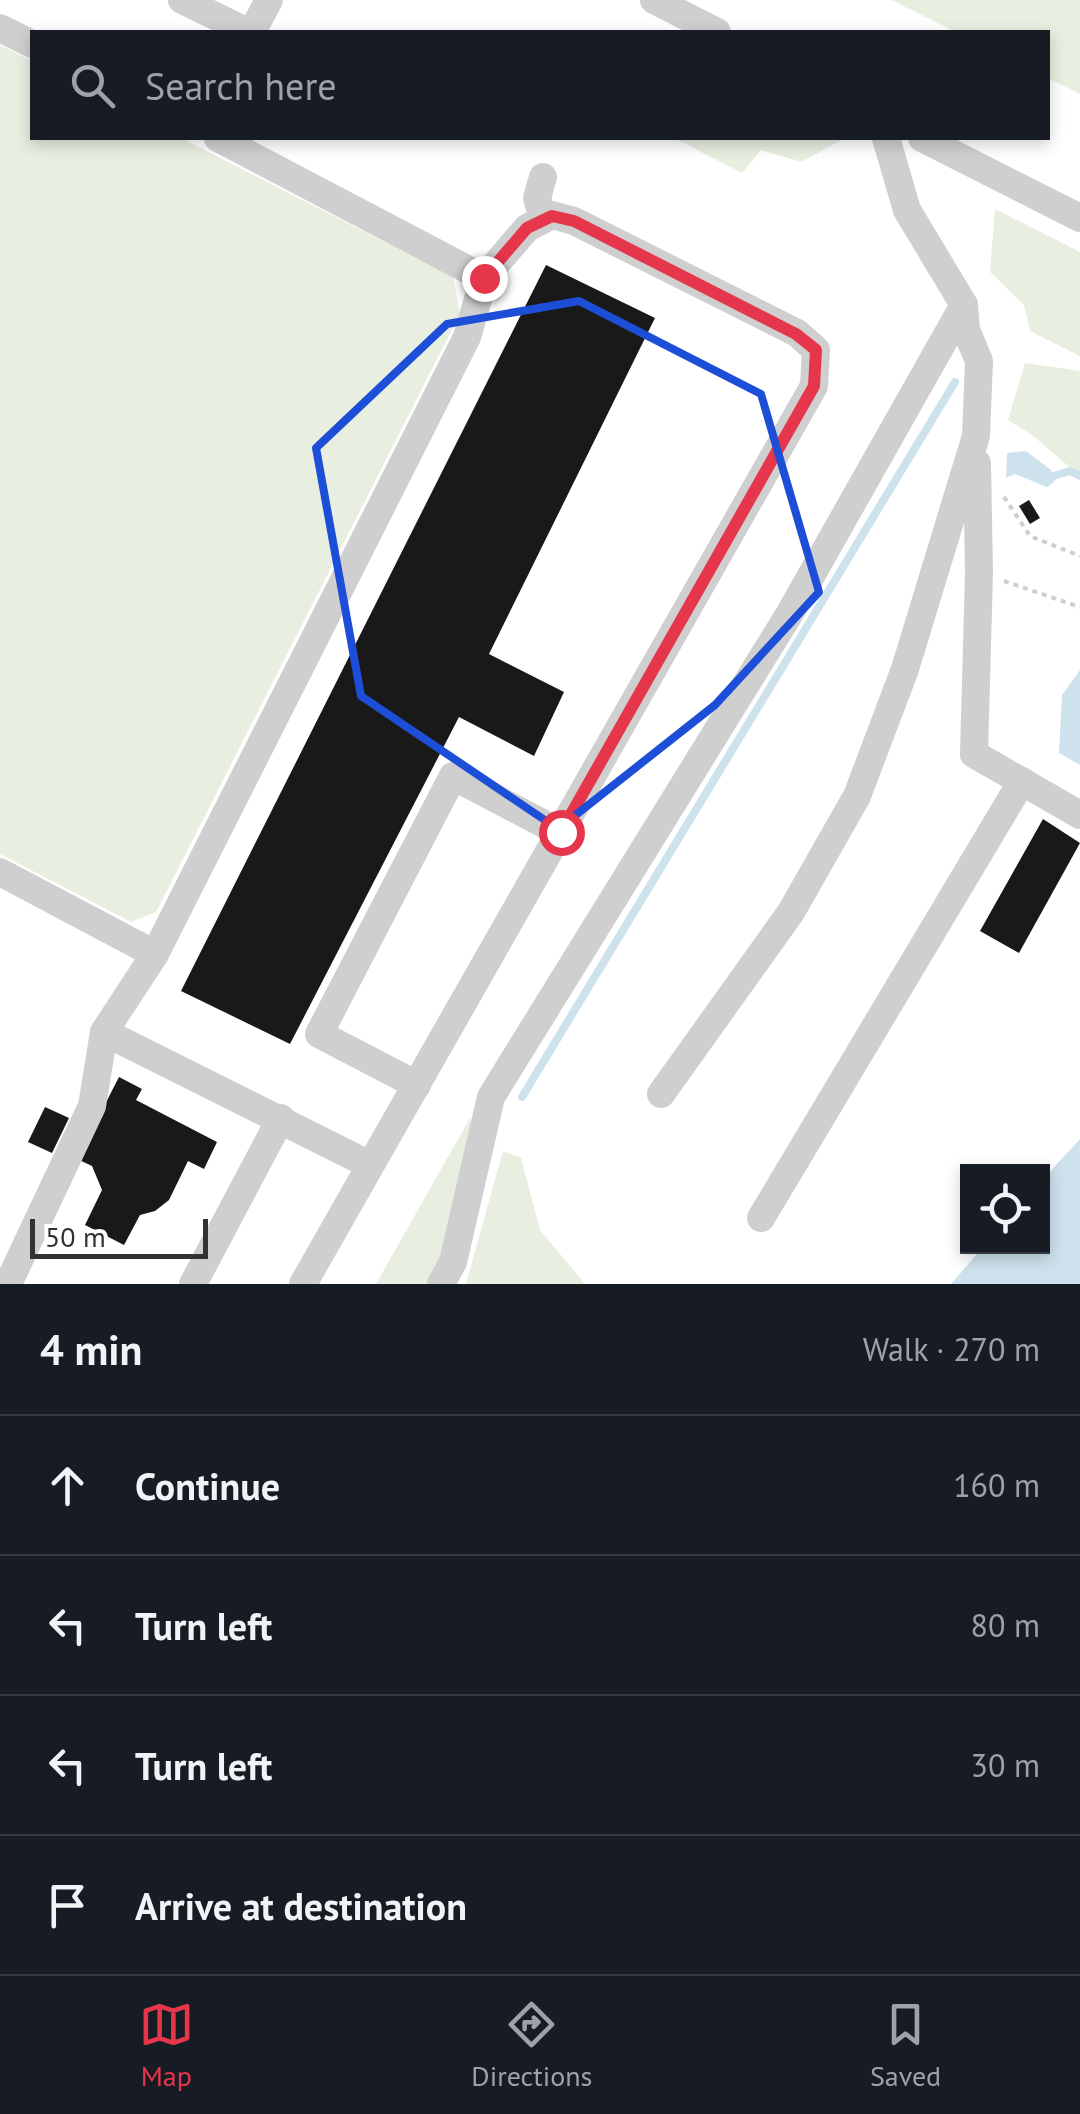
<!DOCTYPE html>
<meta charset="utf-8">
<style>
:root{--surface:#171b24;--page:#20242c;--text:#f1f3f6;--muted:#9ea1a6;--line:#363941;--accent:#e6364b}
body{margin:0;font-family:"PT Sans",sans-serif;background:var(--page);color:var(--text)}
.controls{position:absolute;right:30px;bottom:30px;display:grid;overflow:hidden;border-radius:0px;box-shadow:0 5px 15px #0003}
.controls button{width:90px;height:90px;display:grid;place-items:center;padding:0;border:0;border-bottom:2px solid var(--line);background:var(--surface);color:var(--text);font:50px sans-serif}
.scale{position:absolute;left:30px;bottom:25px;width:178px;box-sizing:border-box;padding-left:10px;border:5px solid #323232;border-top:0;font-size:28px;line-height:35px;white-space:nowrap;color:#323232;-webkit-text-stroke:8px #fff;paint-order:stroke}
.stop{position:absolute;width:30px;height:30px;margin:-22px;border:8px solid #e6364b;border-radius:50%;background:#fff}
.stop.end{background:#e6364b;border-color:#fff;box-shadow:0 2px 10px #0008}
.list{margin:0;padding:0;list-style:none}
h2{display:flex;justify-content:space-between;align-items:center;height:130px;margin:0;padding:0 40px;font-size:42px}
h2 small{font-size:32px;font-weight:400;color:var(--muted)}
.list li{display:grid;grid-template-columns:65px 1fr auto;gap:30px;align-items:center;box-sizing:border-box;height:140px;padding:0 40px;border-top:2px solid var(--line)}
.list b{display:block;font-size:38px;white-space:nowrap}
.list em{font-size:32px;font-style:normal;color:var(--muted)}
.icon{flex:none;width:55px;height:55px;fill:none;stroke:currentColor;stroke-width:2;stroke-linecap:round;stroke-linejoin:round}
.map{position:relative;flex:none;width:1080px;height:1284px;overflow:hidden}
.search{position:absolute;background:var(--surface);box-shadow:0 5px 15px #0003;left:30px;right:30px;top:30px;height:110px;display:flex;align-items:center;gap:25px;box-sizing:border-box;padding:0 35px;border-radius:0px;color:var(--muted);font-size:38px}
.sheet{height:690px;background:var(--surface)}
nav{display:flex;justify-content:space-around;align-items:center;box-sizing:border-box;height:140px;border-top:2px solid var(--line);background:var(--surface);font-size:28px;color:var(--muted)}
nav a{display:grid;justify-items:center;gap:5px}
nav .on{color:var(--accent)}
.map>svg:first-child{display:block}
</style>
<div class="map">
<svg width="1080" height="1284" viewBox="0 0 1080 1284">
<rect width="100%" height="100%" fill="#fff"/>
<g fill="#e8eee0">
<polygon points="891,0 1080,0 1080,94 1048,78 1048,32 956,32"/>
<polygon points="0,45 32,61 32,138 181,138 453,277 460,314 156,912 131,922 0,854"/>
<polygon points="674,138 837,138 840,141 801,162 761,150 742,173"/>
<polygon points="995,209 1080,252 1080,356 1030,331 1024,305 990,272"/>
<polygon points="1025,363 1080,371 1080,476 1032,435 1008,420"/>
<polygon points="470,1118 473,1154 436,1284 376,1284"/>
<polygon points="503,1151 521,1158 540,1230 585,1284 466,1284"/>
</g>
<g fill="#cde2ed">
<polygon points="1026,451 1051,470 1055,481 1047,487 1015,474 1006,478 1007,453"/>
<polygon points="1080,670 1080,765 1059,753 1062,695"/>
<polygon points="1080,1139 1080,1284 951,1284 983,1247 1042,1246 1043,1179"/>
</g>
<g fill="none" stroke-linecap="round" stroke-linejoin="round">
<g stroke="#cde2ed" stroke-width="8">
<polyline points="1053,476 1070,471 1080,476"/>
<polyline points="522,1097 955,382"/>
</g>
</g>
<g fill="#191919">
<polygon points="546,265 655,318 489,654 564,692 534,756 459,717 290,1044 181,991"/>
<polygon points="1029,500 1040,518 1030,524 1019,506"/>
<polygon points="1043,819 1080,843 1019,953 980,931"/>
<polygon points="119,1077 142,1089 136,1100 217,1142 204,1169 188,1161 169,1200 155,1211 140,1215 124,1245 85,1225 102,1190 92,1166 77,1159"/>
<polygon points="45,1107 69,1118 52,1153 28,1142"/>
</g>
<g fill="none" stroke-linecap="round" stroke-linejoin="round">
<g stroke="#cfcfcf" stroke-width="4" stroke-dasharray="5 5" stroke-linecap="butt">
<polyline points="1004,497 1030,536 1080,556"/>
<polyline points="1004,581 1080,607"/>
</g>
<g stroke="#cfcfcf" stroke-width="28">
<polyline points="182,0 248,32"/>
<polyline points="654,0 717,32"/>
<polyline points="0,28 32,44"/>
<polyline points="252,32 269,0"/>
<polyline points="218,138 484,278 467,337 155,954 104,1032 370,1165"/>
<polyline points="922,138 1080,218"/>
<polyline points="543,177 537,198 543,219"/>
<polyline points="977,463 979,573 974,754 1080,815"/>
<polyline points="0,872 155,954"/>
<polyline points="417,1085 319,1034 453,776 561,833"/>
<polyline points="661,1094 791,912 857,796 905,669 976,436 979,361 966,330 964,305"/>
<polyline points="761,1218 1022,781"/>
<polyline points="8,1284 92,1106 104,1032"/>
<polyline points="193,1284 281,1118"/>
<polyline points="303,1284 814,386 816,350 797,333 574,221 552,215 527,228 484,278"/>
<polyline points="441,1284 453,1262 491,1097 790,613 964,305 907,210 886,138"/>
</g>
</g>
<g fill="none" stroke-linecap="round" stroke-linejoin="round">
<polyline stroke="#e6364b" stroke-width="12" points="484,278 527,228 552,216 574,221 796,334 816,350 814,386 561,832"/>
</g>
<path fill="none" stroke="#1d4ed8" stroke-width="8" stroke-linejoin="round" d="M579 301 761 394 819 592 715 705 558 829 361 696 316 448 447 324Z"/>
</svg>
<div class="controls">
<button><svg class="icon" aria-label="locate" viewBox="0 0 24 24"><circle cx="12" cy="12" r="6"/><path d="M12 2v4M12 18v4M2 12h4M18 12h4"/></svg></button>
</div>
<div class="scale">50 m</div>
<div class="stop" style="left:561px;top:832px"></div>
<div class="stop end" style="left:484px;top:278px"></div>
<div class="search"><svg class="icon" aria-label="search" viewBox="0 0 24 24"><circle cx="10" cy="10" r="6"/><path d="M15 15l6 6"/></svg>Search here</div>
</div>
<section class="sheet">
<h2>4 min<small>Walk · 270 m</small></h2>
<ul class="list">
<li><svg class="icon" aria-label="ahead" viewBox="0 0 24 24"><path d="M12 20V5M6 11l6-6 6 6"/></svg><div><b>Continue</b></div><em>160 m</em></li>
<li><svg class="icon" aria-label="left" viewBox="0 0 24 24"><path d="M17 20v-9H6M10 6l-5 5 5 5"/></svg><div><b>Turn left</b></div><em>80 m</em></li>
<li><svg class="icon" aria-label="left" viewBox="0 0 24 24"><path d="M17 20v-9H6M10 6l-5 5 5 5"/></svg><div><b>Turn left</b></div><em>30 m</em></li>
<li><svg class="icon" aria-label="arrive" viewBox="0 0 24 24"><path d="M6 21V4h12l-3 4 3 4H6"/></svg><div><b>Arrive at destination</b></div></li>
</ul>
</section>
<nav>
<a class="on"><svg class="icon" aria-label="map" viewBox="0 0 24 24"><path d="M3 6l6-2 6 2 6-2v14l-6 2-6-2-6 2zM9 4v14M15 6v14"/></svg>Map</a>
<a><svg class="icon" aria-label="directions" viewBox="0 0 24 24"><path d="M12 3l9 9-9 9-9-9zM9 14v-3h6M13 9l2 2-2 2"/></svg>Directions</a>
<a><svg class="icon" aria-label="saved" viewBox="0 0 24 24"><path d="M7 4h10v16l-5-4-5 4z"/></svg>Saved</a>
</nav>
